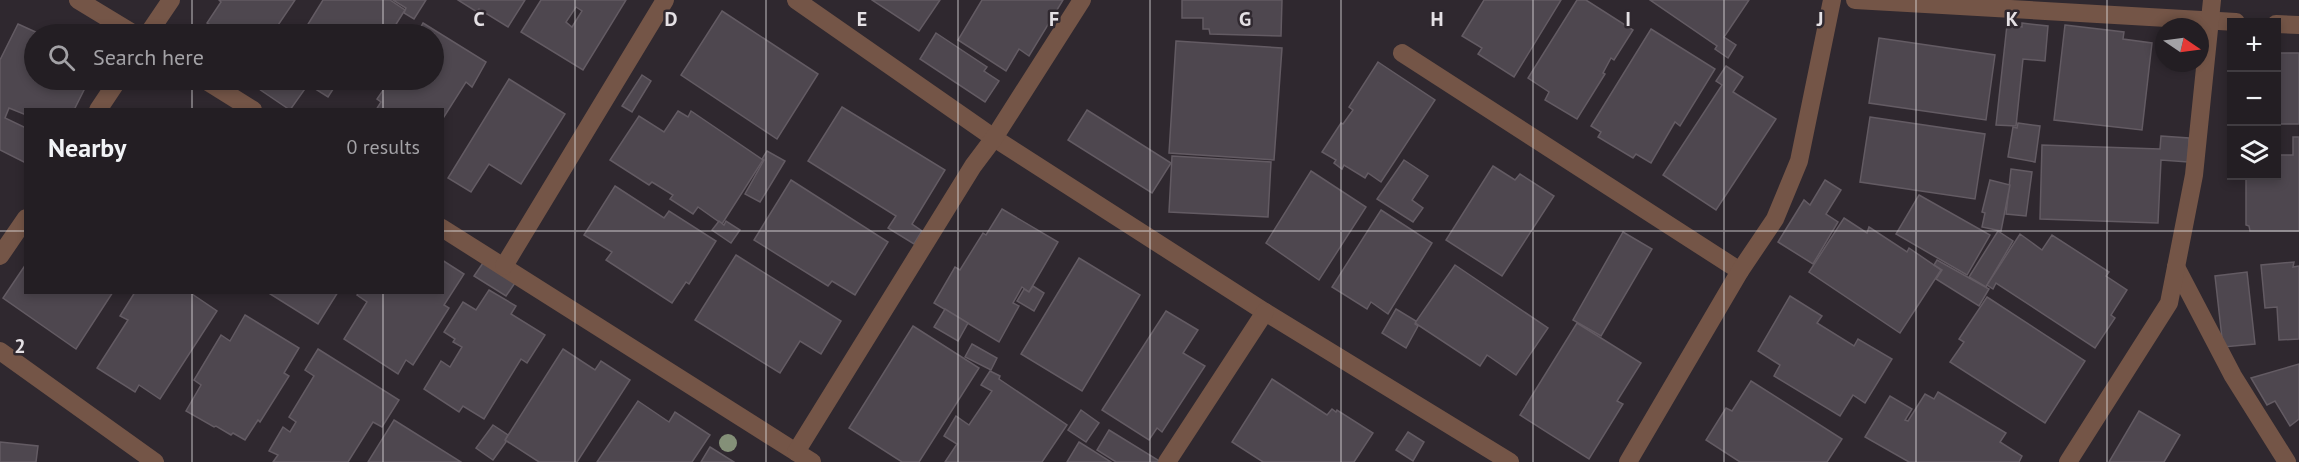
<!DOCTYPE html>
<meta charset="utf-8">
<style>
:root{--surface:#231e23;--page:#2b272b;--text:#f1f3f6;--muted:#a3a2a6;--line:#403c41}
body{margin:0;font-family:"PT Sans",sans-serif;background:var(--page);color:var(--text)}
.controls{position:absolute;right:18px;top:18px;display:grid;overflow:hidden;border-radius:0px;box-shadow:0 3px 9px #0003}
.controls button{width:54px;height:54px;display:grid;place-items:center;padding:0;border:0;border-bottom:2px solid var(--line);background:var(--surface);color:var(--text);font:30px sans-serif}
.compass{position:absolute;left:2155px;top:18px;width:54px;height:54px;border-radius:50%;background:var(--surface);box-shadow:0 3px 9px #0003;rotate:103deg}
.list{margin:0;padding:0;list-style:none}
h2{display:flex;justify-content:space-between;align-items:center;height:78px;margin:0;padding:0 24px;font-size:26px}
h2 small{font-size:20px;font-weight:400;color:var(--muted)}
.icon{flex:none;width:33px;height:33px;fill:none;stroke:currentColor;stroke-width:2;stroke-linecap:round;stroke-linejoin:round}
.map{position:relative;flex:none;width:2299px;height:462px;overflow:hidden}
.search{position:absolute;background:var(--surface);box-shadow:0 3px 9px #0003;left:24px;top:24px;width:420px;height:66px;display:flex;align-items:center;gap:15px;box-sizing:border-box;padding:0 21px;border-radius:33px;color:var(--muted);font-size:22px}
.panel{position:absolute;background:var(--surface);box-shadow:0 3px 9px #0003;left:24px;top:108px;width:420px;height:186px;border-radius:0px}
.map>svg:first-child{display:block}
</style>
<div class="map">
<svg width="2299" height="462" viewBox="0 0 2299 462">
<rect width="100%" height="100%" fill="#2f282f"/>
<g fill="#4e474f" stroke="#635b63" stroke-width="1.5" fill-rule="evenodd">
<polygon points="219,0 295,0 272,34 224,34 207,23 221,2"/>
<polygon points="323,0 390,0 405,10 390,34 312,34 305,29"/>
<polygon points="393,0 426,0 414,19 404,13 406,8"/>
<polygon points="458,0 525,0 508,27 479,9 477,12"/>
<path d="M541 0H626L583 70 521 32ZM576 7 582 11 572 27 566 22Z"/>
<polygon points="872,0 940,0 919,31"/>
<polygon points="982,0 1063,0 1029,56 1019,49 1006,71 958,40"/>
<polygon points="1182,0 1282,0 1281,36 1210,34 1209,29 1203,29 1203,18 1182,18"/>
<polygon points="1484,0 1561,0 1514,77 1478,54 1482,48 1462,36"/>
<polygon points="1577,0 1586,0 1633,30 1614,60 1611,58 1603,73 1605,74 1577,119 1545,100 1549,92 1528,78"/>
<polygon points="1650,0 1749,0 1724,37 1736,45 1728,58 1715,49 1717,46"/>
<polygon points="722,11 818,74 777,139 681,75"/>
<polygon points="423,23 486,62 472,87 466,82 442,120 442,110 376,110 381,102 377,99 390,80 434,80 434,34 417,34"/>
<polygon points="2022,23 2048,26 2045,61 2023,59 2016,126 1996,125 2007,25 2022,27"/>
<polygon points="18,24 40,34 34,34 34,80 89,80 74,110 26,110 26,115 9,108 5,118 26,128 26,163 0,150 0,60"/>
<polygon points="2065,25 2124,32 2123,39 2152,43 2142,130 2054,120"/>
<polygon points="1651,29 1715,69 1680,126 1675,122 1651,163 1636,154 1633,158 1598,137 1601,132 1591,126"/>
<polygon points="936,33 987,67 984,71 999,81 985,102 920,59"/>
<polygon points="1879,38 1995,55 1986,120 1869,103"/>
<polygon points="1176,41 1282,48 1274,160 1169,153"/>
<rect x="2276" y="53" width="23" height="71"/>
<polygon points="1378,62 1435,100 1381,182 1368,173 1365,178 1344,165 1342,169 1334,163 1336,160 1322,152 1341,123 1343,124 1353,110 1349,107"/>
<polygon points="1726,66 1743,77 1733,92 1776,119 1716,210 1663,175 1722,85 1716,81"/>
<polygon points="642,75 651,81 632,112 622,106"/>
<polygon points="509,79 565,114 521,184 489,164 471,192 448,178"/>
<polygon points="256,80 298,80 307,86 290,110 253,85"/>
<polygon points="301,80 339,80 328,97"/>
<polygon points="842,107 945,170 912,224 922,231 914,244 888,228 896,216 808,161"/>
<polygon points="1087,110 1171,163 1152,193 1068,140"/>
<polygon points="678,111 688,117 691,111 763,160 722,224 698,207 693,214 670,199 673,195 652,182 649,185 610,160 639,116 664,132"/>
<polygon points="1870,117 1985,134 1975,199 1860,182"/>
<polygon points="2018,123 2040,126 2035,162 2008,157 2013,127 2017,128"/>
<polygon points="2161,136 2189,138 2188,162 2161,160 2158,223 2040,219 2042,145 2160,149"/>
<polygon points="2293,137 2299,137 2299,231 2250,231 2249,226 2246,225 2246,176 2276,176 2276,155 2293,155"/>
<polygon points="767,151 785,161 760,202 745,194 764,160 762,159"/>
<polygon points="1172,156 1271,162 1268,217 1169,212"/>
<polygon points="1404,160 1428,176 1412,200 1423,208 1413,222 1377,199"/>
<polygon points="1493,166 1515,180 1520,174 1554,196 1502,276 1446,240"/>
<polygon points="2011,169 2032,172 2026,216 2006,214"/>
<polygon points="1311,171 1366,207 1319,280 1266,243"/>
<polygon points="791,180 888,242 855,295 832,281 828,286 754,240"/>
<polygon points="1825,180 1841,190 1826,214 1838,222 1813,264 1778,242 1804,200 1810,205"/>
<polygon points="1990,180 2010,185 2001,231 1982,227 1985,213 1982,212"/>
<polygon points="615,186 664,218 669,211 716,241 689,284 686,282 672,303 606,260 612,252 584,235"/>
<polygon points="1919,195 1990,235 1967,275 1896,234"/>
<polygon points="1002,209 1058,242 1029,292 1022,287 1013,303 1019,306 999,342 934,303 955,267 960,270 983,233 986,235"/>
<polygon points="1381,210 1432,243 1388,314 1371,302 1367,309 1332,287"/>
<polygon points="1844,218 1867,233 1869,227 1907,252 1909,248 1941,270 1900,333 1809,272"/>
<polygon points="719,221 724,225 726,221 740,230 731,243 712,230"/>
<polygon points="1998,231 2013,241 1986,287 1969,277"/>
<polygon points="1623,232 1652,249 1601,336 1573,320"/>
<polygon points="2020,234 2042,250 2052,235 2109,272 2106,276 2127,290 2111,315 2115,318 2095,348 1996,283 1993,289 1987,285"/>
<polygon points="736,255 841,321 821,354 800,341 780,373 695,320"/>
<polygon points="1079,258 1140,295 1082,391 1021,354"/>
<polygon points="442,260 464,274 444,305 449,308 413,365 406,360 398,374 344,339 367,302 357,295 359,292 442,292"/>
<polygon points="485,260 517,280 506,296 474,276"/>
<polygon points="1937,260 1989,289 1979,306 1936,279 1942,270 1934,265"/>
<polygon points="2294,262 2293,267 2299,266 2299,339 2279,340 2277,307 2265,308 2261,265"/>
<polygon points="26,264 26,292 113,292 76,349 3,298"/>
<polygon points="1455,265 1548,328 1516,375 1487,355 1480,366 1415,323"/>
<polygon points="2247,272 2255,344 2223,347 2215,276"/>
<polygon points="1033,286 1044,293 1034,311 1017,301 1024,289 1029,292"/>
<polygon points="489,290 516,306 511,314 545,335 527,363 521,359 484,419 463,406 459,412 424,389 441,361 450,367 462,347 453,342 455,339 444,332 463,302 476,310"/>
<polygon points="135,292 189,292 217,311 160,399 139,385 135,392 97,368 128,320 120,316"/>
<polygon points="267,292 338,292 318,324"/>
<polygon points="1790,296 1822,316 1817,323 1854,346 1858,339 1892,359 1865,403 1853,395 1840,416 1774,376 1780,365 1758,351"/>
<polygon points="1987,297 2085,361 2045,423 1950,362 1964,342 1959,339"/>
<polygon points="945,309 968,323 958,341 934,327"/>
<polygon points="1396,309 1416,321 1415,324 1418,326 1406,348 1382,333"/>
<polygon points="1166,311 1198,330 1183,353 1205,366 1162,432 1157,428 1149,440 1102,410"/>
<polygon points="245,315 299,348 284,373 289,376 260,422 258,420 245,440 233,433 231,435 216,426 214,427 186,411 201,385 194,380 221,335 230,341"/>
<polygon points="1577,323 1641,363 1617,401 1623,404 1589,459 1520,415"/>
<polygon points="913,326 979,368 919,462 902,462 849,428"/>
<polygon points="972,344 997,358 991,370 965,357"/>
<polygon points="318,349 399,400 382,427 373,422 348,462 273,462 278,455 269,451 283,427 290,432 296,422 289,417 314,376 305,370"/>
<polygon points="563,349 595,370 601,361 630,380 577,462 539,462 505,440"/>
<polygon points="2299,364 2299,419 2290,426 2275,401 2267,405 2251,378"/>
<polygon points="990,371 1000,376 999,379 1067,425 1042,462 945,462 957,444 944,436 956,416 969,425 992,391 981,385"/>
<polygon points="1272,379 1327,415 1332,409 1336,412 1337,410 1373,433 1354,462 1263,462 1232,442"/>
<polygon points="1751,381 1842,439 1827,462 1740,462 1706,440 1726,408 1732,411"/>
<polygon points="1938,392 2006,433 2000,442 2022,456 2019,462 1909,462 1865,437 1890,396 1912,409 1905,420 1908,421 1925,394 1934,399"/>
<polygon points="638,401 669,422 675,412 710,435 692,462 597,462"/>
<polygon points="1081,410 1099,423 1086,442 1068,430"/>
<polygon points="2139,411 2180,435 2164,462 2109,462"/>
<polygon points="394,420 461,462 368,462"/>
<polygon points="493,425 508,435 505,440 506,442 493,460 476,448"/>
<polygon points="1109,430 1161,462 1116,462 1097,450"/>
<polygon points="1408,432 1424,442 1413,461 1396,450"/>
<polygon points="0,442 38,446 36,462 0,462"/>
<polygon points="1079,442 1111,462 1067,462"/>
<polygon points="710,447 734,462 701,462"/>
</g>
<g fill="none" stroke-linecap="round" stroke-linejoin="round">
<g stroke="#745547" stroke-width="18">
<polyline points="78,0 134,34"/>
<polyline points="796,0 994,138 1265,312 1510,462"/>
<polyline points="1855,0 2236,22"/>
<polyline points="2276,24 2299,25"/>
<polyline points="148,34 171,0"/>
<polyline points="1402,53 1740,271"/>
<polyline points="205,80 253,110"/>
<polyline points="98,110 118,80"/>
<polyline points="442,228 796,452"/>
<polyline points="0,256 26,218"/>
<polyline points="504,266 665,0"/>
<polyline points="2176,267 2233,376 2287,462"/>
<polyline points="0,351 155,462"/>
<polyline points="812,462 796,452 973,166 994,138 1082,0"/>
<polyline points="1167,462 1265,312"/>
<polyline points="1628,462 1740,271 1775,219 1799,161 1832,0"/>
<polyline points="2068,462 2169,303 2194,175 2212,0"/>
</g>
</g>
<circle fill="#849078" cx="728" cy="443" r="9"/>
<path fill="none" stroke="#e5e1e5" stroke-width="1.5" stroke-opacity="0.55" d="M192 0V34M383 0V34M575 0V462M766 0V462M958 0V462M1150 0V462M1341 0V462M1533 0V462M1724 0V462M1916 0V462M2107 0V462M192 80V110M383 80V110M0 231H26M442 231H2299M192 292V462M383 292V462"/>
<g font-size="20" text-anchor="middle" font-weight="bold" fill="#e5e1e5" stroke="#2f282f" stroke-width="5" stroke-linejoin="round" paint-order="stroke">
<text x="479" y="26">C</text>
<text x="671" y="26">D</text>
<text x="862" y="26">E</text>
<text x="1054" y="26">F</text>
<text x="1245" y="26">G</text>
<text x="1437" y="26">H</text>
<text x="1628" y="26">I</text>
<text x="1820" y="26">J</text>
<text x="2012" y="26">K</text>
<text x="20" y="353">2</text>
</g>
</svg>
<div class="controls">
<button>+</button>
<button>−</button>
<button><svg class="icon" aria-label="layers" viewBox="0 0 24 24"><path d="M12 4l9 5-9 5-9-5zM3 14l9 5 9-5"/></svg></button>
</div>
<svg class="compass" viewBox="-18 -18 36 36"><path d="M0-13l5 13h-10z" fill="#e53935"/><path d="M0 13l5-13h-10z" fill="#a3a2a6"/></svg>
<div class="search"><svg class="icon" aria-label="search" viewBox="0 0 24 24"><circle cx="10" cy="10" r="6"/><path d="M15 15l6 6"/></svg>Search here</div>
<section class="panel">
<h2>Nearby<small>0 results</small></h2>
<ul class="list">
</ul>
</section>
</div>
